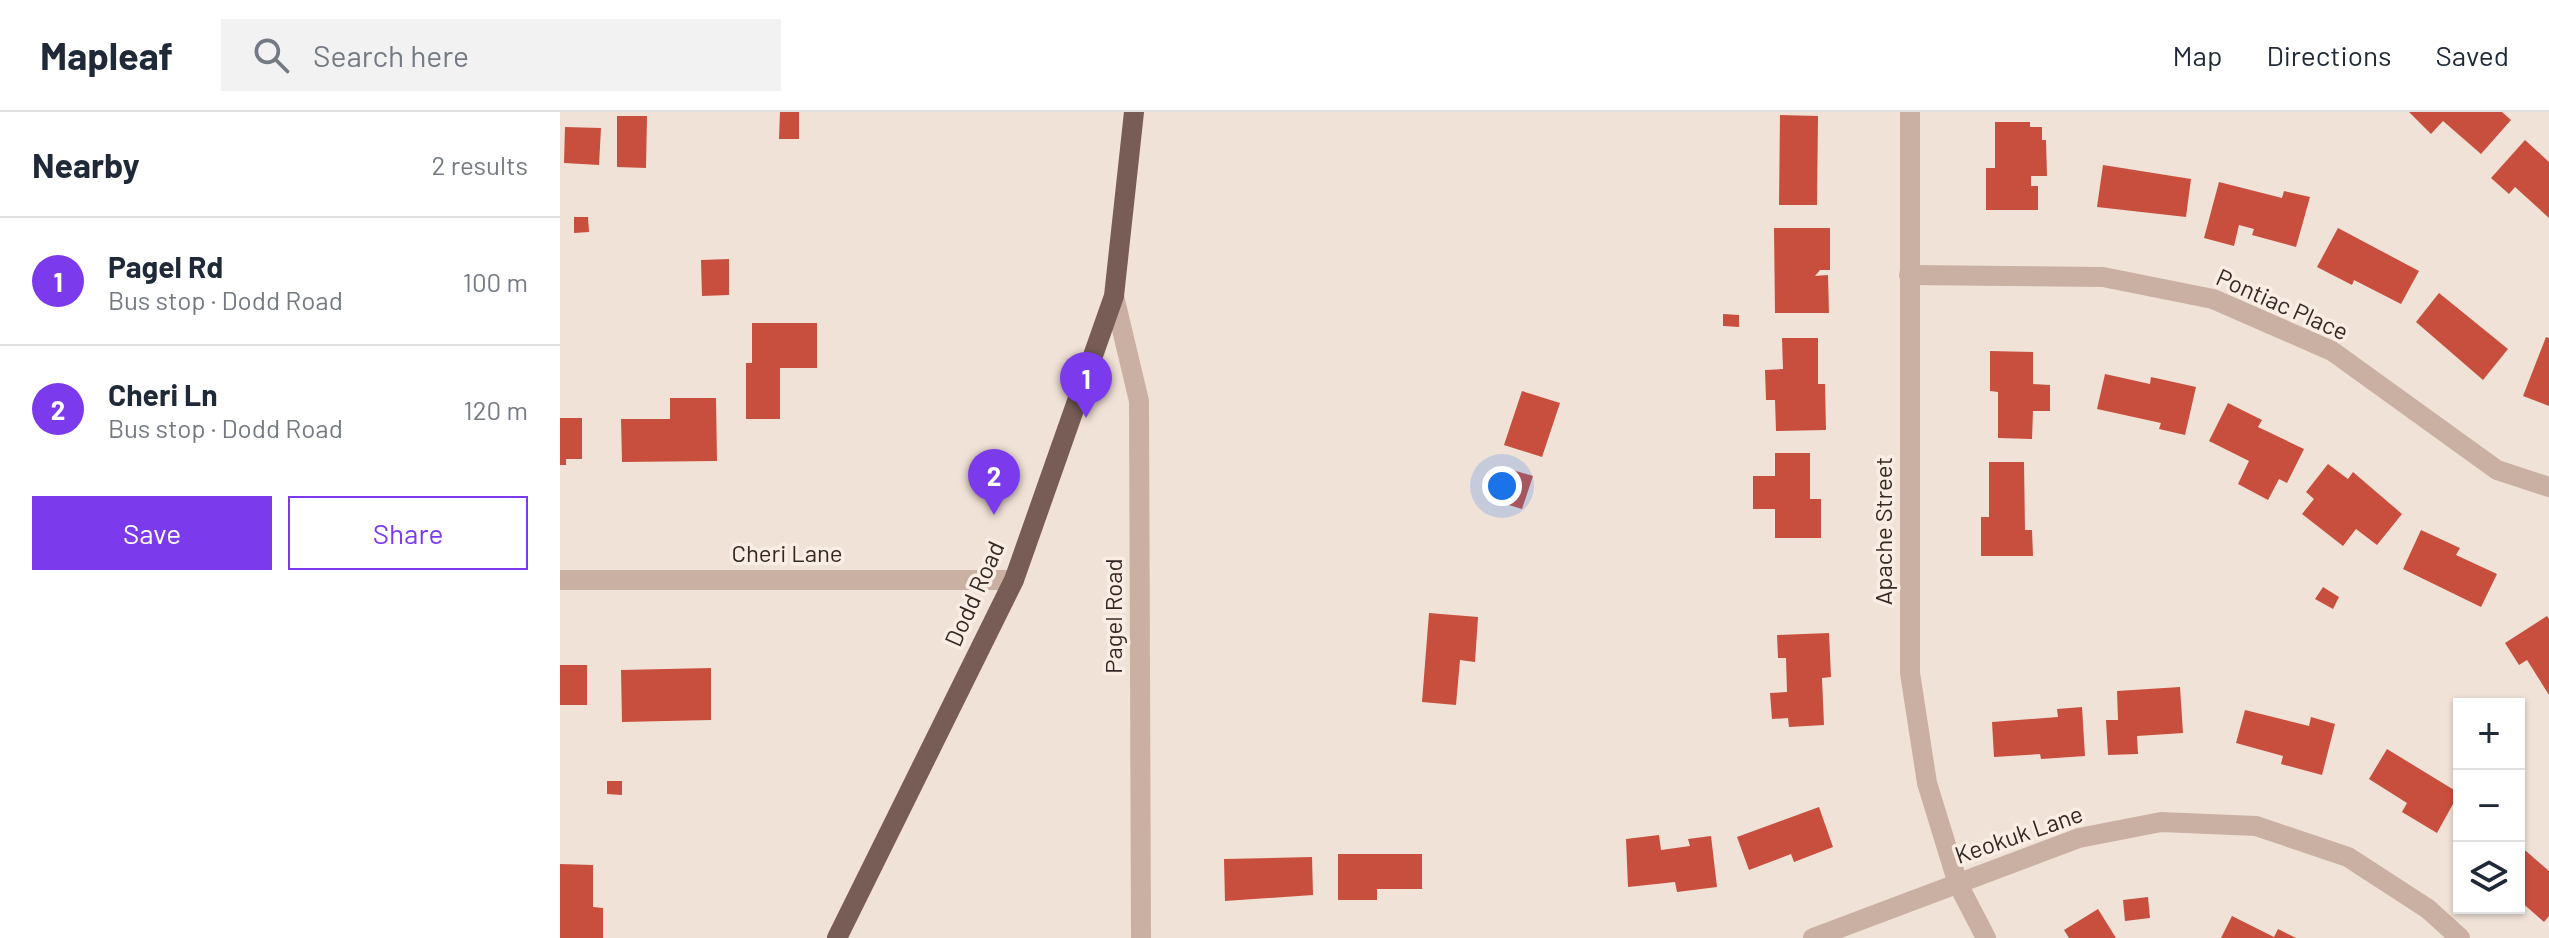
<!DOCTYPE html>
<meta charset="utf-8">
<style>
:root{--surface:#fff;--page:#f2f2f3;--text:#1f2937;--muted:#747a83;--line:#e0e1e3;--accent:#7c3aed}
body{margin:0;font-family:Barlow,sans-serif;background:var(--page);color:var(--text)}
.controls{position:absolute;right:24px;bottom:24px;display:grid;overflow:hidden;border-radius:0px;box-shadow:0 2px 6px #0004}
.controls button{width:72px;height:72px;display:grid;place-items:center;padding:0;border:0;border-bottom:2px solid var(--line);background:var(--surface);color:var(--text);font:40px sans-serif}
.you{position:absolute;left:942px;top:374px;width:28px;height:28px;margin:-20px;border:6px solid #fff;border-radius:50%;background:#1a73e8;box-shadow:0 0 0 12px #1a73e833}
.badge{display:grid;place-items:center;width:52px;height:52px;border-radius:50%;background:var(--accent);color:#fff;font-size:26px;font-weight:700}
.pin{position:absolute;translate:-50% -66px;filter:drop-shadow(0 2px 4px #0008)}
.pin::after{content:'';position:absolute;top:42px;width:28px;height:24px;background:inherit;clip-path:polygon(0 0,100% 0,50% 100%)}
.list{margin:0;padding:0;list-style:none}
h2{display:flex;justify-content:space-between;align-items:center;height:104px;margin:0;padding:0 32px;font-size:34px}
h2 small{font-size:26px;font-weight:400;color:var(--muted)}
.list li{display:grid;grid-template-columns:52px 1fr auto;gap:24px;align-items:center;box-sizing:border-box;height:128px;padding:0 32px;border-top:2px solid var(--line)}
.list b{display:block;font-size:30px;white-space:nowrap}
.list p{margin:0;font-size:26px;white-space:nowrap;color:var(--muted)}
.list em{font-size:26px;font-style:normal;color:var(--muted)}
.actions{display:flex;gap:16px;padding:24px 32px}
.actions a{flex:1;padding:18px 0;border:2px solid var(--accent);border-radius:0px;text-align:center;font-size:28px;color:var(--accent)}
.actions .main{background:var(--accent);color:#fff}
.icon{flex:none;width:44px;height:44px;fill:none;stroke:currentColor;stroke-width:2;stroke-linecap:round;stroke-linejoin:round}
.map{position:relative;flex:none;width:1989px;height:826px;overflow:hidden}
header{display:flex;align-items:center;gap:48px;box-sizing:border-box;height:112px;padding:0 40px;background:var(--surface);border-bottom:2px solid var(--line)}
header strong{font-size:38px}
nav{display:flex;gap:44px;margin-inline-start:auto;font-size:28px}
.search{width:560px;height:72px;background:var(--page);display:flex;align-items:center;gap:20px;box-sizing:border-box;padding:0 28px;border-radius:0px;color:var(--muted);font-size:30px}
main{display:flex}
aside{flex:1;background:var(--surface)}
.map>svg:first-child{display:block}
</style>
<header>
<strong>Mapleaf</strong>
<div class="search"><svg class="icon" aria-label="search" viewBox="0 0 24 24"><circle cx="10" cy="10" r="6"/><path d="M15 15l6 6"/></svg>Search here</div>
<nav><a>Map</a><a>Directions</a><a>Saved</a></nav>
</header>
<main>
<aside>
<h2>Nearby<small>2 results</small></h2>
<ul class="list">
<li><span class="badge">1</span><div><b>Pagel Rd</b><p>Bus stop · Dodd Road</p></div><em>100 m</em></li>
<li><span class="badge">2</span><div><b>Cheri Ln</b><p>Bus stop · Dodd Road</p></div><em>120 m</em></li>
</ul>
<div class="actions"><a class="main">Save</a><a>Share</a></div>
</aside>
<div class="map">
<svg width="1989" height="826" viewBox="0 0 1989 826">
<rect width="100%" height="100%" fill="#f1e2d7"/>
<g fill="#c84f3e">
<polygon points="220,0 239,0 239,27 219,27"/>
<polygon points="1849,0 1942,0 1951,8 1921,42 1883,9 1871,22"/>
<polygon points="1220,3 1258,4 1257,93 1219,93"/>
<polygon points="57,4 87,4 86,56 57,55"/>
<polygon points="1435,10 1470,10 1470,15 1482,15 1482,28 1486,28 1487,64 1471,64 1471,74 1478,74 1478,98 1426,98 1426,56 1435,56"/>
<polygon points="5,15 41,16 39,53 4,51"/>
<polygon points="1965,28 1989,50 1989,106 1955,75 1949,82 1931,66"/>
<polygon points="1543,53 1631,67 1626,105 1537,95"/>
<polygon points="1659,70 1722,86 1724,79 1750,85 1736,135 1692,123 1694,117 1679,113 1674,134 1644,126"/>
<polygon points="14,105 28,105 29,120 14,121"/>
<polygon points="1214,116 1270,116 1270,158 1260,158 1255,164 1268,163 1269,201 1215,201"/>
<polygon points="1778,116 1859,159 1841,192 1794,168 1792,173 1757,155"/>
<polygon points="169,147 169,183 142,184 141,148"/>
<polygon points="1879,181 1948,237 1923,268 1856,210"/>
<polygon points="1163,202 1179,203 1179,215 1163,214"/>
<polygon points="192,211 257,211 257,256 220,256 220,307 186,307 186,251 192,251"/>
<polygon points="1986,225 1989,226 1989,294 1963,284"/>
<polygon points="1222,226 1258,226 1258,272 1265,272 1266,318 1216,319 1215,288 1206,288 1205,258 1223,257"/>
<polygon points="1430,239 1473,240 1473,272 1490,273 1490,299 1473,299 1472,327 1438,326 1438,280 1430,279"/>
<polygon points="1545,262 1590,272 1591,265 1636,275 1625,323 1599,317 1601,311 1537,297"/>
<polygon points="962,279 1000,291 982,345 944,333"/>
<polygon points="110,286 156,286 157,349 62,350 61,307 110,307"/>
<polygon points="1668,291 1702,308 1698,315 1744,337 1727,371 1719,367 1708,388 1678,372 1689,349 1649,329"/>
<polygon points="0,306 22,306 22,347 6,347 6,353 0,353"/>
<polygon points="1215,341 1250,341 1250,387 1261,387 1261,426 1215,426 1215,397 1193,397 1193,364 1215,364"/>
<polygon points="1429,350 1464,350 1465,418 1472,418 1473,444 1421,444 1421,405 1429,405"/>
<polygon points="1768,352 1788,367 1793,360 1842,402 1817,433 1796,417 1783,434 1742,402 1754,387 1746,380"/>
<polygon points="939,354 973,364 962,397 929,387"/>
<polygon points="1861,418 1900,436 1896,443 1937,462 1921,495 1843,457"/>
<polygon points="1763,475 1779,485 1773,497 1755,487"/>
<polygon points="869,501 918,505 915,550 900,548 896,593 862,590"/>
<polygon points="1987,504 1989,507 1989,583 1967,548 1959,553 1945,531"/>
<polygon points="1269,521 1271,565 1262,566 1264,613 1229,615 1228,606 1212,607 1210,581 1227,580 1226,546 1218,546 1217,523"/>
<rect x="0" y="553" width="27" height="40"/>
<polygon points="151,556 151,608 62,610 61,558"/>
<polygon points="1620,575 1623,621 1577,624 1578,642 1548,643 1546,608 1558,608 1557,579"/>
<polygon points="1522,595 1525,644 1481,647 1480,642 1434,645 1432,610 1498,605 1497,597"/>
<polygon points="1685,598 1749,614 1751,605 1775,612 1762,663 1721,652 1723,644 1676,631"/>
<polygon points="1827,637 1899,681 1877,721 1842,700 1847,691 1809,667"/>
<polygon points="47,669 62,669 62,683 47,682"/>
<polygon points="1259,695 1273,735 1234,750 1231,742 1189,758 1177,725"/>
<polygon points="1099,723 1101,738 1130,734 1128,727 1151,724 1157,775 1117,780 1115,770 1068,775 1066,727"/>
<polygon points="1959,733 1989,759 1989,804 1984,810 1959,788"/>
<polygon points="778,742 862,742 862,777 817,777 817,788 778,788"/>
<polygon points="752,745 753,783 665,789 664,747"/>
<polygon points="0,752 33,753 33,795 43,796 43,826 0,826"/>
<polygon points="1588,785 1590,806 1565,809 1563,788"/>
<polygon points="1538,797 1556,826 1509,826 1504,818"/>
<polygon points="1672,804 1714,825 1718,817 1736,826 1661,826"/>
</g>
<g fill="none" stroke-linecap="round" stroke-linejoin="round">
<g stroke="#c9b0a3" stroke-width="20">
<polyline points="1350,0 1350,561 1367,671 1398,772 1426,826"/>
<polyline points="1349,163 1543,165 1653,187 1772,239 1937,358 1989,375"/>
<polyline points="554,184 579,289 581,826"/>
<polyline points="0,468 454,468"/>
<polyline points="1253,826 1519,726 1601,710 1696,714 1788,745 1868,797 1900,826"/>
</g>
<polyline stroke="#775d56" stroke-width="20" points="277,826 454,468 554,184 574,0"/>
</g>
<g text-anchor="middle" stroke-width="7" stroke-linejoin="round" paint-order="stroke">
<g font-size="24" fill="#342825" stroke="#f9ede4">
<text transform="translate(1722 193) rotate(24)" y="8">Pontiac Place</text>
<text transform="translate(1324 419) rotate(-90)" y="8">Apache Street</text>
<text x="227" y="450">Cheri Lane</text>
<text transform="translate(415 482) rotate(-66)" y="8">Dodd Road</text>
<text transform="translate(554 504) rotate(-90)" y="8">Pagel Road</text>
<text transform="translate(1459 723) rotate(-19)" y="8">Keokuk Lane</text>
</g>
</g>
</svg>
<div class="controls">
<button>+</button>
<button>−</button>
<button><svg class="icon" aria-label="layers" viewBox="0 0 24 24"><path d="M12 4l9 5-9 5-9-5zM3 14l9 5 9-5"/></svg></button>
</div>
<div class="you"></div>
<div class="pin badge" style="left:526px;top:306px">1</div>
<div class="pin badge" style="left:434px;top:403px">2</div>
</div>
</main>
